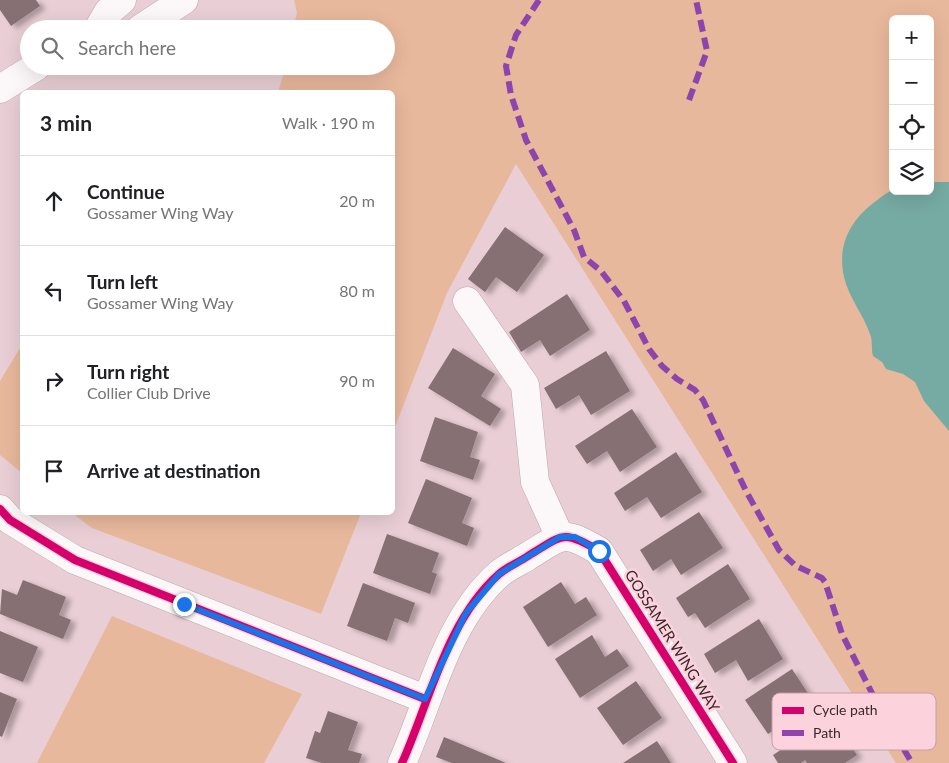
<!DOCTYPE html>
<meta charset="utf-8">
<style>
:root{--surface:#fff;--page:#f2f2f2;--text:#202124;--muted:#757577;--line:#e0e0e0}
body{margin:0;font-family:Lato,sans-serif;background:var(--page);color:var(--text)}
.controls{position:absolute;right:15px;top:15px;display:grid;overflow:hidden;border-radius:8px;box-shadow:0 5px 20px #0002}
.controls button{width:45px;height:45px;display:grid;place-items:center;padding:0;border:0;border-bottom:1px solid var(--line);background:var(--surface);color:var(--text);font:25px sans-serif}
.stop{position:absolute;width:15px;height:15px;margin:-11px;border:4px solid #1a73e8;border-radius:50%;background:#fff}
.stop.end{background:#1a73e8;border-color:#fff;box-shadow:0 1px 5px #0008}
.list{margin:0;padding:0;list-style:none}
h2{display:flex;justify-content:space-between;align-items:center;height:65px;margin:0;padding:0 20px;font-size:21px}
h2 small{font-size:16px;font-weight:400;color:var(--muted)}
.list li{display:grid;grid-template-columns:32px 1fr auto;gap:15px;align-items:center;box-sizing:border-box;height:90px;padding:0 20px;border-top:1px solid var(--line)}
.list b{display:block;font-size:19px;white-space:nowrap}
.list p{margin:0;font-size:16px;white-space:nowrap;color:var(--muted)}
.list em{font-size:16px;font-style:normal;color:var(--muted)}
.icon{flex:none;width:28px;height:28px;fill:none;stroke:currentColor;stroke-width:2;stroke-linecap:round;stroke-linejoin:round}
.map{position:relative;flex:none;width:949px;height:763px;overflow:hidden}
.search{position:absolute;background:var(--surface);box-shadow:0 5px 20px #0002;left:20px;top:20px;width:375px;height:55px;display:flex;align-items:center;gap:12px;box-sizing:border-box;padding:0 18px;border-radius:28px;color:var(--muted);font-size:19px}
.panel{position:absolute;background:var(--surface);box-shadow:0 5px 20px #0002;left:20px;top:90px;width:375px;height:425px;border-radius:8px}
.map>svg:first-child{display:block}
</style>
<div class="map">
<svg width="949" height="763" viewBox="0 0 949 763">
<defs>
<filter id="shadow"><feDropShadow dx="5.5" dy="3" stdDeviation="2.5" flood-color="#0004"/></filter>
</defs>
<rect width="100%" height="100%" fill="#e9ced5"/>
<g fill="#e8b89c" fill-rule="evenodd">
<path d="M294 0H949V763H896L516 164 447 293 393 432 392 92H278L286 66H386V29H293L297 13ZM893 19H930V191H893Z"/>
<polygon points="22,345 22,473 0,455 0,381"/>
<polygon points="72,513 361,513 321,614 92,528"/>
<polygon points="112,616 302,694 264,763 37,763"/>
</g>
<path fill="#76aba3" d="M930 182H949V431L924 401 915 382 903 374 886 369 882 362 873 356C871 349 873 341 870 334 863 314 849 298 844 277 837 245 850 220 876 201 880 198 887 192 892 191 902 189 919 191 930 191Z"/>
<g fill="#866f73" filter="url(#shadow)">
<polygon points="0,0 36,0 40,6 11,26 0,10"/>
<polygon points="505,227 544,255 517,292 496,277 485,292 468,279"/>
<polygon points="567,294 590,330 550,356 540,340 521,352 509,332"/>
<polygon points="453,348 495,374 481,396 501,409 490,426 428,388"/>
<polygon points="606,351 630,391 591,415 579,395 556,409 544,388"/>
<polygon points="632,409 657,447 620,472 607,451 587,464 575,446"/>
<polygon points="435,417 478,432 470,457 480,460 473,480 420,461"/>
<polygon points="676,452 702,492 661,518 647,497 625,511 614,493"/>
<polygon points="426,479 472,498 462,523 474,528 467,546 408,523"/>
<polygon points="699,512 723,548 681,575 671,559 653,571 640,550"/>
<polygon points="387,534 439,553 432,572 437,574 430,594 373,573"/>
<polygon points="728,564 750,599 705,628 695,613 688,617 676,598"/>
<polygon points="23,580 66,597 59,615 71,620 63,639 0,614 2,589 17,595"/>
<polygon points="561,582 575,604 586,597 597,615 548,647 523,607"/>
<polygon points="363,583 415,603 408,623 395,618 387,641 347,626"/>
<polygon points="759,619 783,659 748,681 736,660 715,673 704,654"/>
<polygon points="0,631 38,647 23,682 0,673"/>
<polygon points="592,635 605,657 617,649 629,666 580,698 555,659"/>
<polygon points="792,669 815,704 768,734 745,700"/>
<polygon points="636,681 662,718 623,745 597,708"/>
<polygon points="0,692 17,699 2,737 0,736"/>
<polygon points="328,711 358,722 348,750 362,754 359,763 322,763 306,758 315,731 320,733"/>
<polygon points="831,717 857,755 845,763 807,763 805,760 801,763 778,763 773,755"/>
<polygon points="444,737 506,763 452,763 436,757"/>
<polygon points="657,741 671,763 623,763"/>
</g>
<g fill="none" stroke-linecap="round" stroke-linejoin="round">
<g stroke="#bba6ac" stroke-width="29">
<g id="minor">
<polyline points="98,29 108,12 122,0"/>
<polyline points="140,29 184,0"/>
<polyline points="0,89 37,66"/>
<polyline points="467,301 525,385 535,482 560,537"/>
<polyline points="0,509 10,520 75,560 425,699"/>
<path d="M402 763C430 701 446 621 499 574 507 567 519 562 528 556 563 535 562 529 599 551L733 763"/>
</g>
</g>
<use href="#minor" stroke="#fcf8f9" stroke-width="28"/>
<g stroke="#8e44ad" stroke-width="6" stroke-dasharray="12 6" stroke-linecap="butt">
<polyline points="539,0 516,35 506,66 511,95 526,140 574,230 584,257 601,271 624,301 649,349 662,366 677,379 695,390 703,400 746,491 779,550 796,566 822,578 825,582 842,634 881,711 912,763"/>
<polyline points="689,100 707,51 696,0"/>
</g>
<g stroke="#fcd3dd" stroke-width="11">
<g id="cycleway">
<polyline points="0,509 10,520 75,560 425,699"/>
<path d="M402 763C430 701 446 621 499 574 507 567 519 562 528 556 563 535 562 529 599 551L733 763"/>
</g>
</g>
<use href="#cycleway" stroke="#d6006c" stroke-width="8"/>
</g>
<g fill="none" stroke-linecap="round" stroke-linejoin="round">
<polyline stroke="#1a73e8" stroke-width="6" points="184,604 425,699 466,613 499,574 560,537 575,537 599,551"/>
</g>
<g text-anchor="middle" stroke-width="5" stroke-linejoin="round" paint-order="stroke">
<g font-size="15" fill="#39262b" stroke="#fcd3dd">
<text transform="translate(672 641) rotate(58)" y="5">GOSSAMER WING WAY</text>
</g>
</g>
<rect x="772" y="693" width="164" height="57" rx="8" fill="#fcd3dd" stroke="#c29fa8" stroke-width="1"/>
<rect x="782" y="707" width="22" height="7" fill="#d6006c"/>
<rect x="782" y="730" width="22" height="6" fill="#8e44ad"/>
<g font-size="14" fill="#39262b">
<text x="813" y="715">Cycle path</text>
<text x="813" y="738">Path</text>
</g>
</svg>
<div class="controls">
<button>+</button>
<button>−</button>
<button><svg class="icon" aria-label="locate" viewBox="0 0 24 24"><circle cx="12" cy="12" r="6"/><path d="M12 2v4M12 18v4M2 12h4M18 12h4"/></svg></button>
<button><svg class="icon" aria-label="layers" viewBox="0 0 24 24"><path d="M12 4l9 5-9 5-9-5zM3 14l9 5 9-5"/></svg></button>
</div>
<div class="stop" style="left:599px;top:551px"></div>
<div class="stop end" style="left:184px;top:604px"></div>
<div class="search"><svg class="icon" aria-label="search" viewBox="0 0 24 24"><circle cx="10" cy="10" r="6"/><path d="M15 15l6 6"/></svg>Search here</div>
<section class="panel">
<h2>3 min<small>Walk · 190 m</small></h2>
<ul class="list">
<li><svg class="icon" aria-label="ahead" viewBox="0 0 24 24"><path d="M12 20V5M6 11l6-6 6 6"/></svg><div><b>Continue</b><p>Gossamer Wing Way</p></div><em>20 m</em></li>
<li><svg class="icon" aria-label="left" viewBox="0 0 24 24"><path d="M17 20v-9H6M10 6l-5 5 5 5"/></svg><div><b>Turn left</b><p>Gossamer Wing Way</p></div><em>80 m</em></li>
<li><svg class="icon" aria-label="right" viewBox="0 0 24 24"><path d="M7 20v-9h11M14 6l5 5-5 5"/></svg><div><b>Turn right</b><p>Collier Club Drive</p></div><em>90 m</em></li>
<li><svg class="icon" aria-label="arrive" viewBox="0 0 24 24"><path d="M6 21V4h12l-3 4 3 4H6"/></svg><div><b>Arrive at destination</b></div></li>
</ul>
</section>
</div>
